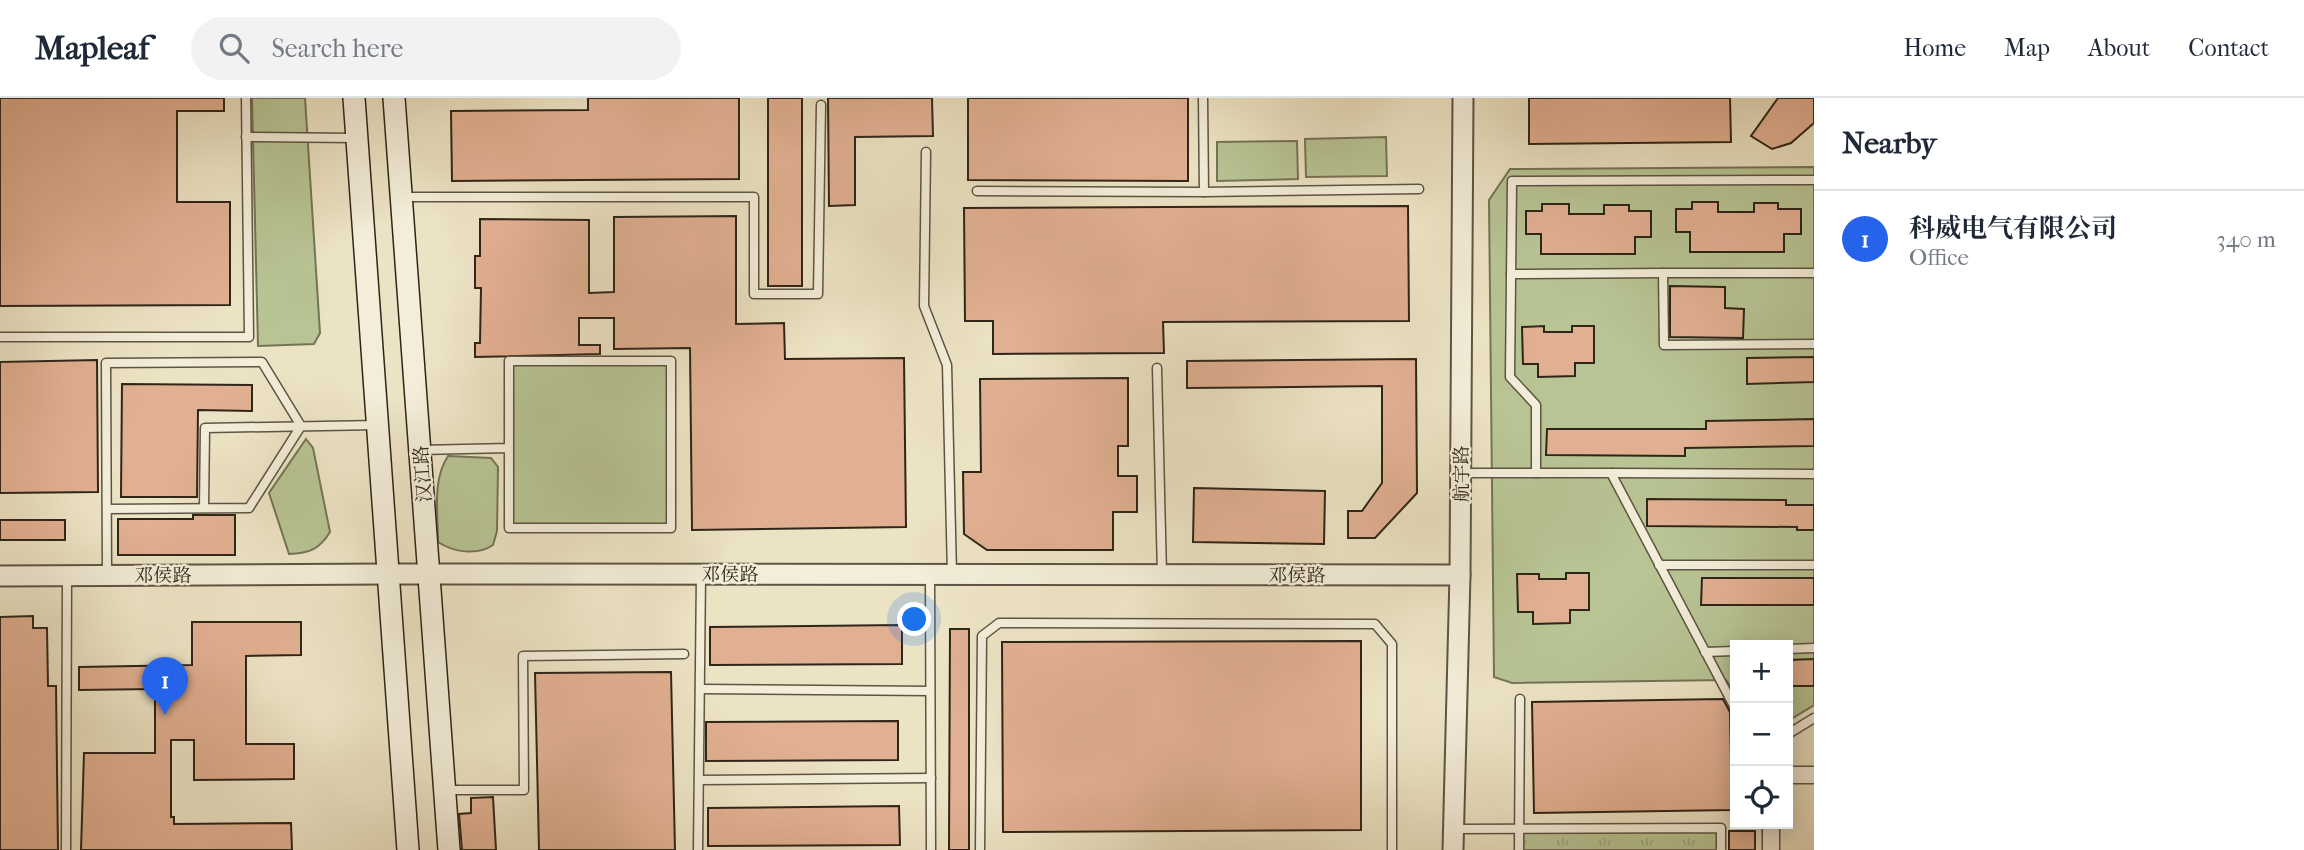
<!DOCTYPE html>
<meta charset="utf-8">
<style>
:root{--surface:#fff;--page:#f2f2f3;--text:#1f2937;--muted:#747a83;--line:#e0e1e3;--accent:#2563eb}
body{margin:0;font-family:"IM FELL French Canon","Noto Serif SC",serif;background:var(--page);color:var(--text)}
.controls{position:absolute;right:21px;bottom:21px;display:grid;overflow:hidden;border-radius:0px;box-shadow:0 4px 18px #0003}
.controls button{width:63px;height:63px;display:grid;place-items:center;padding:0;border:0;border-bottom:2px solid var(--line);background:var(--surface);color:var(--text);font:35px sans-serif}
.you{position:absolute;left:915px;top:522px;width:24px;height:24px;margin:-18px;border:5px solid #fff;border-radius:50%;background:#1a73e8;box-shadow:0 0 0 10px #1a73e833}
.badge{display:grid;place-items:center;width:46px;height:46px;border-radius:50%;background:var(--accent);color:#fff;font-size:23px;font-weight:700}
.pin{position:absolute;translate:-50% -58px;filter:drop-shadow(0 2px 4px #0008)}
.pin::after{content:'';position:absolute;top:37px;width:24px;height:21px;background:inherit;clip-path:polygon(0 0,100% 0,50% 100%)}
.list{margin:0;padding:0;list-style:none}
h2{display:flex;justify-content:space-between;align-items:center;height:91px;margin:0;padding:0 28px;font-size:30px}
h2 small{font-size:23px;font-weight:400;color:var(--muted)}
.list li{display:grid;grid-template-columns:46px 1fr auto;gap:21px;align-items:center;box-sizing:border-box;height:98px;padding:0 28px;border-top:2px solid var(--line)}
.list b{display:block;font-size:26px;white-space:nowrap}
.list p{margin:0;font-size:23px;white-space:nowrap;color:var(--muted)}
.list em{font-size:23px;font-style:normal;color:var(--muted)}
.icon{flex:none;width:38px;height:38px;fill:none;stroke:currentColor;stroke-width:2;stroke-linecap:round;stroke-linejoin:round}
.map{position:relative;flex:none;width:1814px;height:752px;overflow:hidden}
header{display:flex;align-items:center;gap:42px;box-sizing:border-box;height:98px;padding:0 35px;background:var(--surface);border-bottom:2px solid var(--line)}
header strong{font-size:33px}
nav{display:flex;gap:38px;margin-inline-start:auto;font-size:24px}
.search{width:490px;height:63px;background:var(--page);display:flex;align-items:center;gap:18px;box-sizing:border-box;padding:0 24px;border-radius:38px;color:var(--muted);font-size:26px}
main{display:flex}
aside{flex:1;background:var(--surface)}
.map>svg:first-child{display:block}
</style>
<header>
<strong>Mapleaf</strong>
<div class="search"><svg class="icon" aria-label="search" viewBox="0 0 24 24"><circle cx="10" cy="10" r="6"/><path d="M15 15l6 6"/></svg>Search here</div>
<nav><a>Home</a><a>Map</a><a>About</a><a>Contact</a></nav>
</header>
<main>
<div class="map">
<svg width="1814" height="752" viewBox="0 0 1814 752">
<defs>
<pattern id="park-tufts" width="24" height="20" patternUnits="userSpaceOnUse" patternTransform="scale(1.75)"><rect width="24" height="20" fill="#b8c494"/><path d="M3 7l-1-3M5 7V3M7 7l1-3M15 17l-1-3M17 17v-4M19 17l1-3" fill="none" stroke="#9ea87f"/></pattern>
</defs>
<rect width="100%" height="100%" fill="#ece3c4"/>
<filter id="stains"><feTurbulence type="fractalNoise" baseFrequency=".00286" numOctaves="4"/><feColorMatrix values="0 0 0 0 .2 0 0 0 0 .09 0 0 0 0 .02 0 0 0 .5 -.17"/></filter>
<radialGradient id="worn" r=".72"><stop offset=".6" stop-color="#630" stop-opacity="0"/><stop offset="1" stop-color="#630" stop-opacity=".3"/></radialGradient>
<g fill="#b8c494" stroke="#747456" stroke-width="2">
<polygon points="252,0 305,0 320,235 314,246 258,248"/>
<polygon points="1386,39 1387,78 1306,79 1305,41"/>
<polygon points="1297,43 1298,81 1217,83 1217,44"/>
<polygon points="1814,69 1814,607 1788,623 1788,547 1735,547 1735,594 1726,582 1512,585 1494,579 1489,102 1510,71"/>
<rect x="509" y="263" width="162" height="167"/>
<path d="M306 341 313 350 330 434C319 452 309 455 289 456L269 395Z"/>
<path d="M448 358 491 360 498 369 497 433 493 447C477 458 453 454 438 444 438 416 432 382 448 358Z"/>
</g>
<polygon fill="url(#park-tufts)" stroke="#747456" stroke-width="2" points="1721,730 1721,752 1519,752 1519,731"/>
<g fill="#e1b092" stroke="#2f2518" stroke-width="2">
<polygon points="0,0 224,0 224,13 177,13 177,104 230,104 230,207 0,208"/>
<polygon points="588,0 739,0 739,81 452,83 451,13 588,12"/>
<rect x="768" y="0" width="34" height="188"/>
<polygon points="828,0 932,0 933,38 855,39 855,107 829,108"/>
<polygon points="968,0 1188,0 1188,83 968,82"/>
<polygon points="1529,0 1730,0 1731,44 1529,46"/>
<polygon points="1778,0 1814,0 1814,25 1791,45 1772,51 1751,38"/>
<polygon points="1692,104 1718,104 1718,114 1754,114 1754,105 1778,105 1778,111 1801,111 1801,136 1784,136 1784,154 1690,154 1690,134 1676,134 1676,111 1692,111"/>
<polygon points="1542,106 1569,106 1569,116 1604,116 1604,107 1629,107 1629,113 1651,113 1651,139 1635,139 1635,156 1541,156 1541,136 1526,136 1526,113 1542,113"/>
<polygon points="1408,108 1409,223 1163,224 1164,255 993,256 993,223 965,223 964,110"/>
<polygon points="736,118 736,226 784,225 785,261 904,260 906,429 692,432 690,250 614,251 614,220 579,220 579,247 600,247 600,256 475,259 475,245 480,245 481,190 475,190 475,158 480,158 480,121 589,122 589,195 614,194 614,119"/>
<polygon points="1670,188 1725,189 1725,210 1744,211 1743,240 1670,239"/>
<polygon points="1544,228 1544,234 1572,234 1572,228 1594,228 1594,265 1575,265 1575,278 1538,279 1538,266 1523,266 1522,229"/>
<polygon points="1814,259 1814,284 1747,286 1747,260"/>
<polygon points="1416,261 1417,395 1375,440 1348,440 1348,413 1362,413 1382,385 1382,288 1187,290 1187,263"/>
<polygon points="97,262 98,394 0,395 0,264"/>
<polygon points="1128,280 1128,348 1118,348 1118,378 1137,378 1137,414 1113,414 1113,452 987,452 964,436 963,374 981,374 980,281"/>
<polygon points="122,286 252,287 252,313 198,312 197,399 121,399"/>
<polygon points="1814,321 1814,348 1685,350 1685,358 1546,357 1547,331 1706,331 1706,323"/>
<polygon points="1194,390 1325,393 1324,446 1193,444"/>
<polygon points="1647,401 1786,402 1786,407 1814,407 1814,432 1797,432 1797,429 1647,428"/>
<polygon points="193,417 235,417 235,457 118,457 118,421 193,421"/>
<rect x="0" y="422" width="65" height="20"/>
<polygon points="1566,475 1589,475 1589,512 1570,512 1570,525 1533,526 1533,514 1518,514 1517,476 1539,476 1539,481 1566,481"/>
<polygon points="1702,480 1814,480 1814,507 1701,507"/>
<polygon points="33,518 33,530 47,530 48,588 56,588 58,752 0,752 0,519"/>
<polygon points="192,524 301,524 301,557 246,558 246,646 294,646 294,681 194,682 194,642 171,642 171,719 174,719 174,726 291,725 292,752 81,752 84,655 155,655 155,591 79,592 79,569 192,567"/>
<polygon points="902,527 902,566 710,567 710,529"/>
<polygon points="950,531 969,531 969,752 949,752"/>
<polygon points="1361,543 1361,732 1003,734 1002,544"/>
<polygon points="1814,561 1814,588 1788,588 1788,562"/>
<polygon points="671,574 675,752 539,752 535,575"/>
<polygon points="1723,601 1730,614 1732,712 1534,715 1532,604"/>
<polygon points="898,623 898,662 706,663 706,624"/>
<polygon points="493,699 496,752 462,752 459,716 471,715 471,700"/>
<polygon points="899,708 900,747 708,748 708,710"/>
<rect x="1729" y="733" width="26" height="19"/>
</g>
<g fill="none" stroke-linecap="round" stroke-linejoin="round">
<g stroke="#5e5443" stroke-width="11">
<g id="service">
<polyline points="246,39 354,40"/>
<polyline points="926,54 924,208 947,267 952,476"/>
<polyline points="977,93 1204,94 1203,0"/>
<polyline points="1204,94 1419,91"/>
<polyline points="401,99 754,99 754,196 818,196 821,7"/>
<polyline points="1814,175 1663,175 1664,247 1814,246"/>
<polyline points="1511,176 1663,175"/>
<polyline points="0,239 249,239 246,0"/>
<polyline points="1157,270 1162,477"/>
<polyline points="420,352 509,350 509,430 671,430 671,263 509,263 509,350"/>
<polyline points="1463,375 1611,375 1735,610"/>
<polyline points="1536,375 1536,307 1510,279 1512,83 1814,82"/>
<polyline points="1611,375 1814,376"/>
<polyline points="204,410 205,330 378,327"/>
<polyline points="107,411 249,410 301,328 262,264 106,265 107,477"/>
<polyline points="1659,467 1814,467"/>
<polyline points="930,476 931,752"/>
<polyline points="1788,551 1814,550"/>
<polyline points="1705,554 1735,553"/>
<polyline points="700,591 930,593"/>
<polyline points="1788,636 1814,620"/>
<polyline points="699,682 931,680"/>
<polyline points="445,692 524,692 523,558 684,556"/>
<polyline points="1453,731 1721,730 1721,752"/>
<polyline points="66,752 67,478"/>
<polyline points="698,752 701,476"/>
<polyline points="980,752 982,538 999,525 1375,526 1392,546 1392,752"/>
<polyline points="1519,752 1520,601"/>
</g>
</g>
<g stroke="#5e5443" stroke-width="19">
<g id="minor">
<polyline points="1788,677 1814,677"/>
<polyline points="1771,726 1771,752"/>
</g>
</g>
<g stroke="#5e5443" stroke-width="23">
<g id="tertiary">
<polyline points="0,478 388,476 1460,477"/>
<polyline points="1453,752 1460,477 1463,0"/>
</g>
</g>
<g stroke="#2f2518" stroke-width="24">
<g id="secondary">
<polyline points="354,0 408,752"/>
<polyline points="394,0 449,752"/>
</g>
</g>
<use href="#service" stroke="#f3edd9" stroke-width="8"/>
<use href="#minor" stroke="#f3edd9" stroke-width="16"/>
<use href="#tertiary" stroke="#f3edd9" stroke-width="19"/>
<use href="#secondary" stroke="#f3edd9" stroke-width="21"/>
</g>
<g text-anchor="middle" stroke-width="5" stroke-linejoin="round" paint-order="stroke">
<g font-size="19" fill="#2f2518" stroke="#f3edd9">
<text transform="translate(422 376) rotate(-94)" y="7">汉江路</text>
<text transform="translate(1461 376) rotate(-90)" y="7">航宇路</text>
<text x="730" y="483">邓侯路</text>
<text x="163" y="484">邓侯路</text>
<text x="1297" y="484">邓侯路</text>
</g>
</g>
<rect width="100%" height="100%" filter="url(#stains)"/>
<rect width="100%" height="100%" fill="url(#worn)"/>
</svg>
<div class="controls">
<button>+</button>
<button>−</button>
<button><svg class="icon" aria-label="locate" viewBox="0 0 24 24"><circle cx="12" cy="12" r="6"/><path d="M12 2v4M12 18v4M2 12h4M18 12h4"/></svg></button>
</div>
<div class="you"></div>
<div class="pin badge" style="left:165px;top:617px">1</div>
</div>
<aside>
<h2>Nearby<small></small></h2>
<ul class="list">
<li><span class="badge">1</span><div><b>科威电气有限公司</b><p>Office</p></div><em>340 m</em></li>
</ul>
</aside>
</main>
